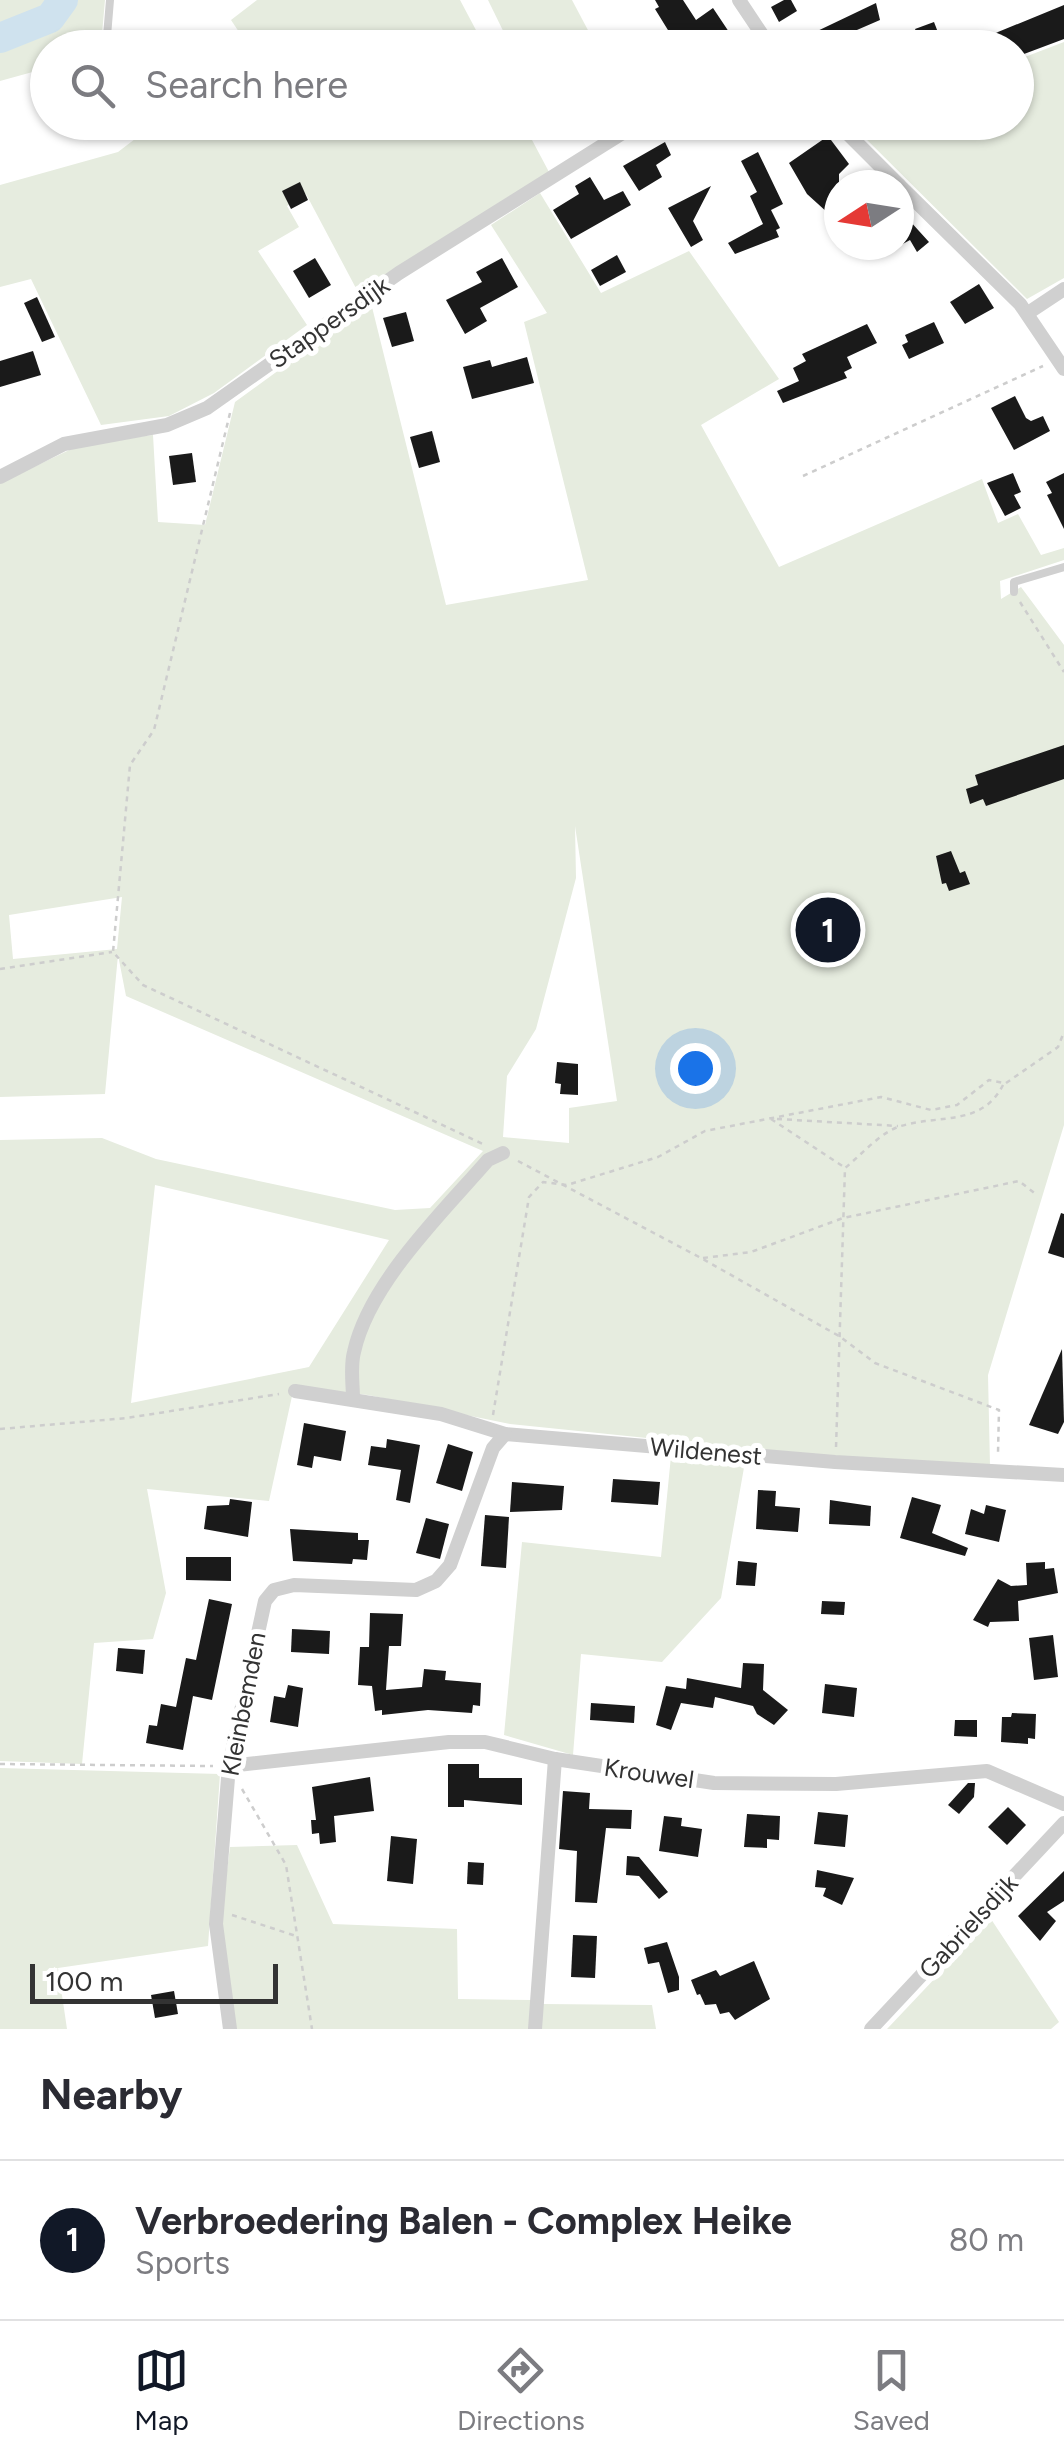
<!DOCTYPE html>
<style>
:root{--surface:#fff;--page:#f7f7f7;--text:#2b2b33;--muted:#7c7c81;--line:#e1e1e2;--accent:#111827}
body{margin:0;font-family:Figtree,sans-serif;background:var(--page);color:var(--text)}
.compass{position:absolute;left:824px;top:170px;width:90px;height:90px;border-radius:50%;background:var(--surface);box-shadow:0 2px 8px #0004;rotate:258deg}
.scale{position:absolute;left:30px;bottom:25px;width:248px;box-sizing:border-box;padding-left:10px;border:5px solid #333;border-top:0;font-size:28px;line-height:35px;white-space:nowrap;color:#333;-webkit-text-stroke:8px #fff;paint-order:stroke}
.you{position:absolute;left:695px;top:1068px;width:35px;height:35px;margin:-25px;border:8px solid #fff;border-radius:50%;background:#1a73e8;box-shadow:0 0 0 15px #1a73e833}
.badge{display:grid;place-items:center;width:65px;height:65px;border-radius:50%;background:var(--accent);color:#fff;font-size:32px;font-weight:700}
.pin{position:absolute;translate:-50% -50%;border:5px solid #fff;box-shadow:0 2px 10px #0006}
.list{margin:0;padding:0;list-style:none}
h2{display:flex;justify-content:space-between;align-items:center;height:130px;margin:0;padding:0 40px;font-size:42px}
h2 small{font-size:32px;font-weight:400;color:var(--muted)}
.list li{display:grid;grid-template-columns:65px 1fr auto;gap:30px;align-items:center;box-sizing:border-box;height:160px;padding:0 40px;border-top:2px solid var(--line)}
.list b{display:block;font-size:38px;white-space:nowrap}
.list p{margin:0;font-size:32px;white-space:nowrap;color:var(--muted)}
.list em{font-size:32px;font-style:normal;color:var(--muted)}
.icon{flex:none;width:55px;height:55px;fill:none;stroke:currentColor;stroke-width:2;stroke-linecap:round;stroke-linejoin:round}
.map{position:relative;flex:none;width:1064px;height:2029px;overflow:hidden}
.search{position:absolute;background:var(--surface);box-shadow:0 2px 8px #0004;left:30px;right:30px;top:30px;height:110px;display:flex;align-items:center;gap:25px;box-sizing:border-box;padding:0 35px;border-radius:55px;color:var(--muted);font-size:38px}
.sheet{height:290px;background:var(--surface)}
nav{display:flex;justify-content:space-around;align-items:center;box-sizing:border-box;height:140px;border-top:2px solid var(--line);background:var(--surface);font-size:28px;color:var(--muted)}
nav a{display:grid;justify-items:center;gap:5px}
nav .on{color:var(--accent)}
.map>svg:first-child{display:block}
</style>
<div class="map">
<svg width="1064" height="2029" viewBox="0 0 1064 2029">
<rect width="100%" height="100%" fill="#fff"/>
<g fill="#e6ecdf" fill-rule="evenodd">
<polygon points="0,0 105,0 102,34 91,47 48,48 47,68 0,81"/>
<polygon points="257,0 460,0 485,47 249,47 231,20"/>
<polygon points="488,0 572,0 590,34 565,47 511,47"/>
<polygon points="1064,42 1064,278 1027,299 851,124 1016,122 1017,60"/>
<polygon points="129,123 523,123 549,172 358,292 306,194 287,206 299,227 258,251 307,325 214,393 169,416 101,425 31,279 0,287 0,185 118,152 135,139"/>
<path d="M540 193 601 293 689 251 779 379 701 425 779 567 982 479 998 523 1018 514 1041 555 1064 548V560L1000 581 1001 599 1021 587 1064 645V1125L988 1375 990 1466 822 1456 510 1424 368 1395 294 1387 269 1501 147 1489 166 1593 153 1639 94 1643 82 1764 0 1761V1140L102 1138 156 1159 395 1210 430 1208 483 1151 126 996 118 955 105 1094 0 1097V483L84 443 153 435 158 522 205 525 235 402 371 303 446 605 588 580 524 322 547 313 491 225ZM575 826 617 1101 569 1108V1143L503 1137 507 1076 536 1029 576 878ZM122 897 117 949 13 959 9 915ZM155 1185 389 1240 309 1367 131 1403Z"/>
<polygon points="671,1456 745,1462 721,1598 662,1662 581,1654 573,1755 504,1735 522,1542 661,1557"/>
<polygon points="0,1768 220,1774 208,1946 58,1968 67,2029 0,2029"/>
<polygon points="297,1845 333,1924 457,1929 458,1999 532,2000 530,2029 236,2029 220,1926 230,1847"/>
<polygon points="991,1919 1059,2022 1051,2029 887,2029"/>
<polygon points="542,2004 652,2005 656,2029 540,2029"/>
</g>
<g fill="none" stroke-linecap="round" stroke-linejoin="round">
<polyline stroke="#cfe2ee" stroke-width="30" points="0,38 50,18 63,0"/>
</g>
<g fill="#1a1a1a">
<polygon points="655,0 683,0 696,20 713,8 731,35 713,47 709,41 700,48 679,48 655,9 659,7"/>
<polygon points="784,0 791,0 797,11 779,22 771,7"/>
<polygon points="876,3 880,20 850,33 854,43 815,48 809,35"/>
<polygon points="1064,5 1064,39 1016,57 1016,48 959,48"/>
<polygon points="934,22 944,48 923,48 915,29"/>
<polygon points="828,136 849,164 839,174 839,223 807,194 789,163"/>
<polygon points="665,142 671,155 656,165 662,177 639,191 623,166"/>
<polygon points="758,152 783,204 771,210 780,228 776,230 779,237 735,254 728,243 763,224 750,196 757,192 741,161"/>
<polygon points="590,177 604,200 623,191 631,205 571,239 553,210 579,194 575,186"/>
<polygon points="300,182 308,200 291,209 282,191"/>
<polygon points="711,186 693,221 703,240 691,247 668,208"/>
<polygon points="899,209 929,242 917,252 910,240 899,246"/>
<polygon points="617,255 626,272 600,286 591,270"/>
<polygon points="315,258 331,285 309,298 293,271"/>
<polygon points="502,258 518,287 480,308 487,321 465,334 446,300 482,282 476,272"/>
<polygon points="979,284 994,308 965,324 950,302"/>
<polygon points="37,297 55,337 42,342 24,303"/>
<polygon points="406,312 414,341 392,347 383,318"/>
<polygon points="934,322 944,343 909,359 902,345 908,342 905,335"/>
<polygon points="867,324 877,343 847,357 852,368 844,372 847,378 783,403 777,391 799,381 793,368 806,361 802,354"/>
<polygon points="33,351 41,375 0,387 0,361"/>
<polygon points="527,357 534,383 472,399 463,367 490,360 492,367"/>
<polygon points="1015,396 1026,418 1031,421 1043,416 1050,431 1014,450 991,408"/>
<polygon points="432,431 440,462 419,468 410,437"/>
<polygon points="192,453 196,482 173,485 169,456"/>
<polygon points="1013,473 1021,492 1014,495 1021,508 1005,516 987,483"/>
<polygon points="1064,473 1064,529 1047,495 1052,493 1046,482"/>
<polygon points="1064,745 1064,779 986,806 983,799 970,804 966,789 978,785 975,775"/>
<polygon points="951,851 960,873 965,871 970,884 949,891 946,883 942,884 936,856"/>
<polygon points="557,1062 578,1064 578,1095 560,1094 561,1084 555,1083"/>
<polygon points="1061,1213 1064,1214 1064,1258 1048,1253"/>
<polygon points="1062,1349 1064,1422 1058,1434 1029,1425"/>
<polygon points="304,1423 346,1431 341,1461 314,1456 312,1468 297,1465"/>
<polygon points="387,1439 420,1445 410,1503 396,1500 401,1470 368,1465 371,1446 386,1448"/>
<polygon points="448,1444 473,1452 462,1491 436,1483"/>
<polygon points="613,1479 660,1482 658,1505 611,1502"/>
<polygon points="512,1482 564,1486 562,1510 510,1512"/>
<polygon points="758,1490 776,1491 775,1506 800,1508 798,1532 756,1529"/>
<polygon points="912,1497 941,1505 932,1533 968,1548 965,1556 900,1538"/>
<polygon points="230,1499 252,1502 248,1537 204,1529 207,1506 229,1505"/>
<polygon points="830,1500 871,1506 870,1526 829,1524"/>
<polygon points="986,1505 1006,1510 999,1542 965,1534 971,1509 984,1514"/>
<polygon points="485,1515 509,1517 506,1568 481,1566"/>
<polygon points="426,1518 449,1524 440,1559 416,1553"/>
<polygon points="290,1529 358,1533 358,1540 369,1540 367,1560 353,1559 352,1564 293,1561"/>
<polygon points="186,1557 231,1557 231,1581 186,1580"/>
<polygon points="738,1561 757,1563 755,1586 736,1585"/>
<polygon points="1045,1562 1045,1569 1054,1568 1058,1593 1018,1601 1019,1621 990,1622 988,1627 973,1620 998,1579 1011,1586 1027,1585 1026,1563"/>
<polygon points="209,1599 232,1604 212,1700 193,1696 183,1750 146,1743 149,1725 157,1726 161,1704 176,1707 186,1658 196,1660"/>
<polygon points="822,1601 845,1602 844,1615 821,1614"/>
<polygon points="370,1613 403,1614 401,1646 389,1646 386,1690 422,1687 424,1669 446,1671 445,1680 481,1683 480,1706 473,1705 472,1713 428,1710 382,1715 382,1710 375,1711 372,1686 358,1685 360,1647 369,1647"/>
<polygon points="292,1629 330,1631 329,1654 291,1652"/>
<polygon points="1053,1635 1058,1677 1034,1680 1029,1638"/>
<polygon points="118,1648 145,1650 143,1674 116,1671"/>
<polygon points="743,1663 764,1664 763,1690 788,1710 774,1725 757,1714 753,1706 715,1697 713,1708 681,1703 671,1730 656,1725 666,1686 686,1689 687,1678 741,1688"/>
<polygon points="825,1684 857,1688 854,1717 822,1713"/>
<polygon points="288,1685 303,1688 298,1727 270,1722 274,1696 285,1698"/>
<polygon points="591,1703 635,1706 634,1723 590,1720"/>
<polygon points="1012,1713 1036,1714 1035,1739 1028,1738 1028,1744 1001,1742 1002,1717 1011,1717"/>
<polygon points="955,1720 977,1720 977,1737 954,1736"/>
<polygon points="448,1764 479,1764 479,1778 522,1778 522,1805 464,1800 464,1807 448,1807"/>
<polygon points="370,1777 374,1811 334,1816 336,1842 320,1844 319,1833 312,1834 311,1820 316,1820 312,1787"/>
<polygon points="968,1783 975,1783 974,1797 959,1814 948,1805"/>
<polygon points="563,1791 590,1793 589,1809 632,1810 631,1829 606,1828 597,1903 575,1902 577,1851 559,1849"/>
<polygon points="1008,1807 1026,1825 1007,1845 988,1827"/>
<polygon points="818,1812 848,1815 845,1847 814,1844"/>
<polygon points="747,1814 780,1816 779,1840 767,1839 767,1848 744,1847"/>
<polygon points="664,1816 682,1818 681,1826 702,1829 698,1857 659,1851"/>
<polygon points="391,1836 417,1839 413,1884 387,1881"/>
<polygon points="627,1856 639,1857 668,1892 659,1899 639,1876 626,1875"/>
<polygon points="468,1862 484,1863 483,1885 467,1884"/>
<polygon points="817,1870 854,1878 842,1905 823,1896 826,1888 815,1887"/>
<polygon points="1064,1871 1064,1901 1047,1912 1056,1921 1040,1941 1018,1916"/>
<polygon points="573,1935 597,1936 595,1978 571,1977"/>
<polygon points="667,1942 679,1977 679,1990 668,1993 659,1962 648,1964 644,1948"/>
<polygon points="754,1961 770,1999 735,2020 729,2012 720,2014 716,2004 705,2005 700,1994 697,1995 691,1980 716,1970 720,1976"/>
<polygon points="174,1991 178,2014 155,2018 151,1995"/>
</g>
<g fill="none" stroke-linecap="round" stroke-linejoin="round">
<g stroke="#cdcdcd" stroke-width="2.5" stroke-dasharray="5 5" stroke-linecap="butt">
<polyline points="230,413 154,730 130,765 113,952 143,985 483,1144"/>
<polyline points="803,476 1043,366"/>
<polyline points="1020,602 1064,672"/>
<polyline points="0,969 112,952"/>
<polyline points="1006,1083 1058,1047 1064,1032"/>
<polyline points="771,1119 844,1167"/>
<polyline points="777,1119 898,1126"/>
<polyline points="518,1161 701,1258 839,1336 875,1363 999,1410 998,1453"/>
<polyline points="703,1258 751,1252 843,1218 1019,1181 1037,1195"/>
<path d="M493 1415 529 1197 543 1182 567 1185 658 1157 705 1131 881 1097 931 1110 957 1105 989 1080 1004 1083C983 1127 941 1114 901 1126 882 1131 861 1155 845 1168L836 1448"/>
<polyline points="0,1429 127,1418 279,1394"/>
<polyline points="0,1764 213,1766"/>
<polyline points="242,1789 286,1865 312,2029"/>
<polyline points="232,1915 296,1936"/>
</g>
<g stroke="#d0d0d0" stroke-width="8">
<polyline points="106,48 110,0"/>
<polyline points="1014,592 1014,582 1064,567"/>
</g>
<g stroke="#d0d0d0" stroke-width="14">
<polyline points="739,0 771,48"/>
<polyline points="836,122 899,185"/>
<polyline points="899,185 1020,304 1064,369"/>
<polyline points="1028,313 1064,289"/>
<polyline points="0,477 64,444 167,425 207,408 399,273 640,122"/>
<polyline points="295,1391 441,1414 505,1434 835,1462 1064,1475"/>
<path d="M353 1399C353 1384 350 1367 354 1352 369 1283 443 1212 488 1160L503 1153"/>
<polyline points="229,1766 449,1742 485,1742 555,1759 714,1783 836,1784 987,1771 1064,1804"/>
<polyline points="230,2029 216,1924 229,1766 265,1601 274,1590 294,1585 416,1590 436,1581 450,1565 493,1448 505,1434"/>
<polyline points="535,2029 555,1759"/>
<polyline points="871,2029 1064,1823"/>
</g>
</g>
<g text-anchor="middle" stroke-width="10" stroke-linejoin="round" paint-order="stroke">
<g font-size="25" fill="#333" stroke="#fff">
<text transform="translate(329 322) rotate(-35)" y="9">Stappersdijk</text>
<text transform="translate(706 1451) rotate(5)" y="9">Wildenest</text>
<text transform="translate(243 1704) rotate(-79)" y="9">Kleinbemden</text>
<text transform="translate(649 1773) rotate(8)" y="9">Krouwel</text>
<text transform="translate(968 1926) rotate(-47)" y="9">Gabrielsdijk</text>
</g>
</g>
</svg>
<svg class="compass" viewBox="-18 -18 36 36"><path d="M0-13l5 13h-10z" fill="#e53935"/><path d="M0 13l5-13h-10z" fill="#7c7c81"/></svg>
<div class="scale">100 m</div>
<div class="you"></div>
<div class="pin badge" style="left:828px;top:930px">1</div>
<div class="search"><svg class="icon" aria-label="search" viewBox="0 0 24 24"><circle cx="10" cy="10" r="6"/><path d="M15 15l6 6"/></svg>Search here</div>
</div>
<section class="sheet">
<h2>Nearby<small></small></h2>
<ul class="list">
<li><span class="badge">1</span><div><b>Verbroedering Balen - Complex Heike</b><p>Sports</p></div><em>80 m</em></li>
</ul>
</section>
<nav>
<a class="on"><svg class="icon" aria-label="map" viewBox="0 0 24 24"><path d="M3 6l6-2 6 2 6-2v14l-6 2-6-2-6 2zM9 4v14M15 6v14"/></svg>Map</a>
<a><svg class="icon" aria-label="directions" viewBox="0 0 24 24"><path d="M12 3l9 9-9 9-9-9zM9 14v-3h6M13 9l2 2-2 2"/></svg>Directions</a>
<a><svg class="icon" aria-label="saved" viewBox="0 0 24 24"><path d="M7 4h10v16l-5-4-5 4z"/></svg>Saved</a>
</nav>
